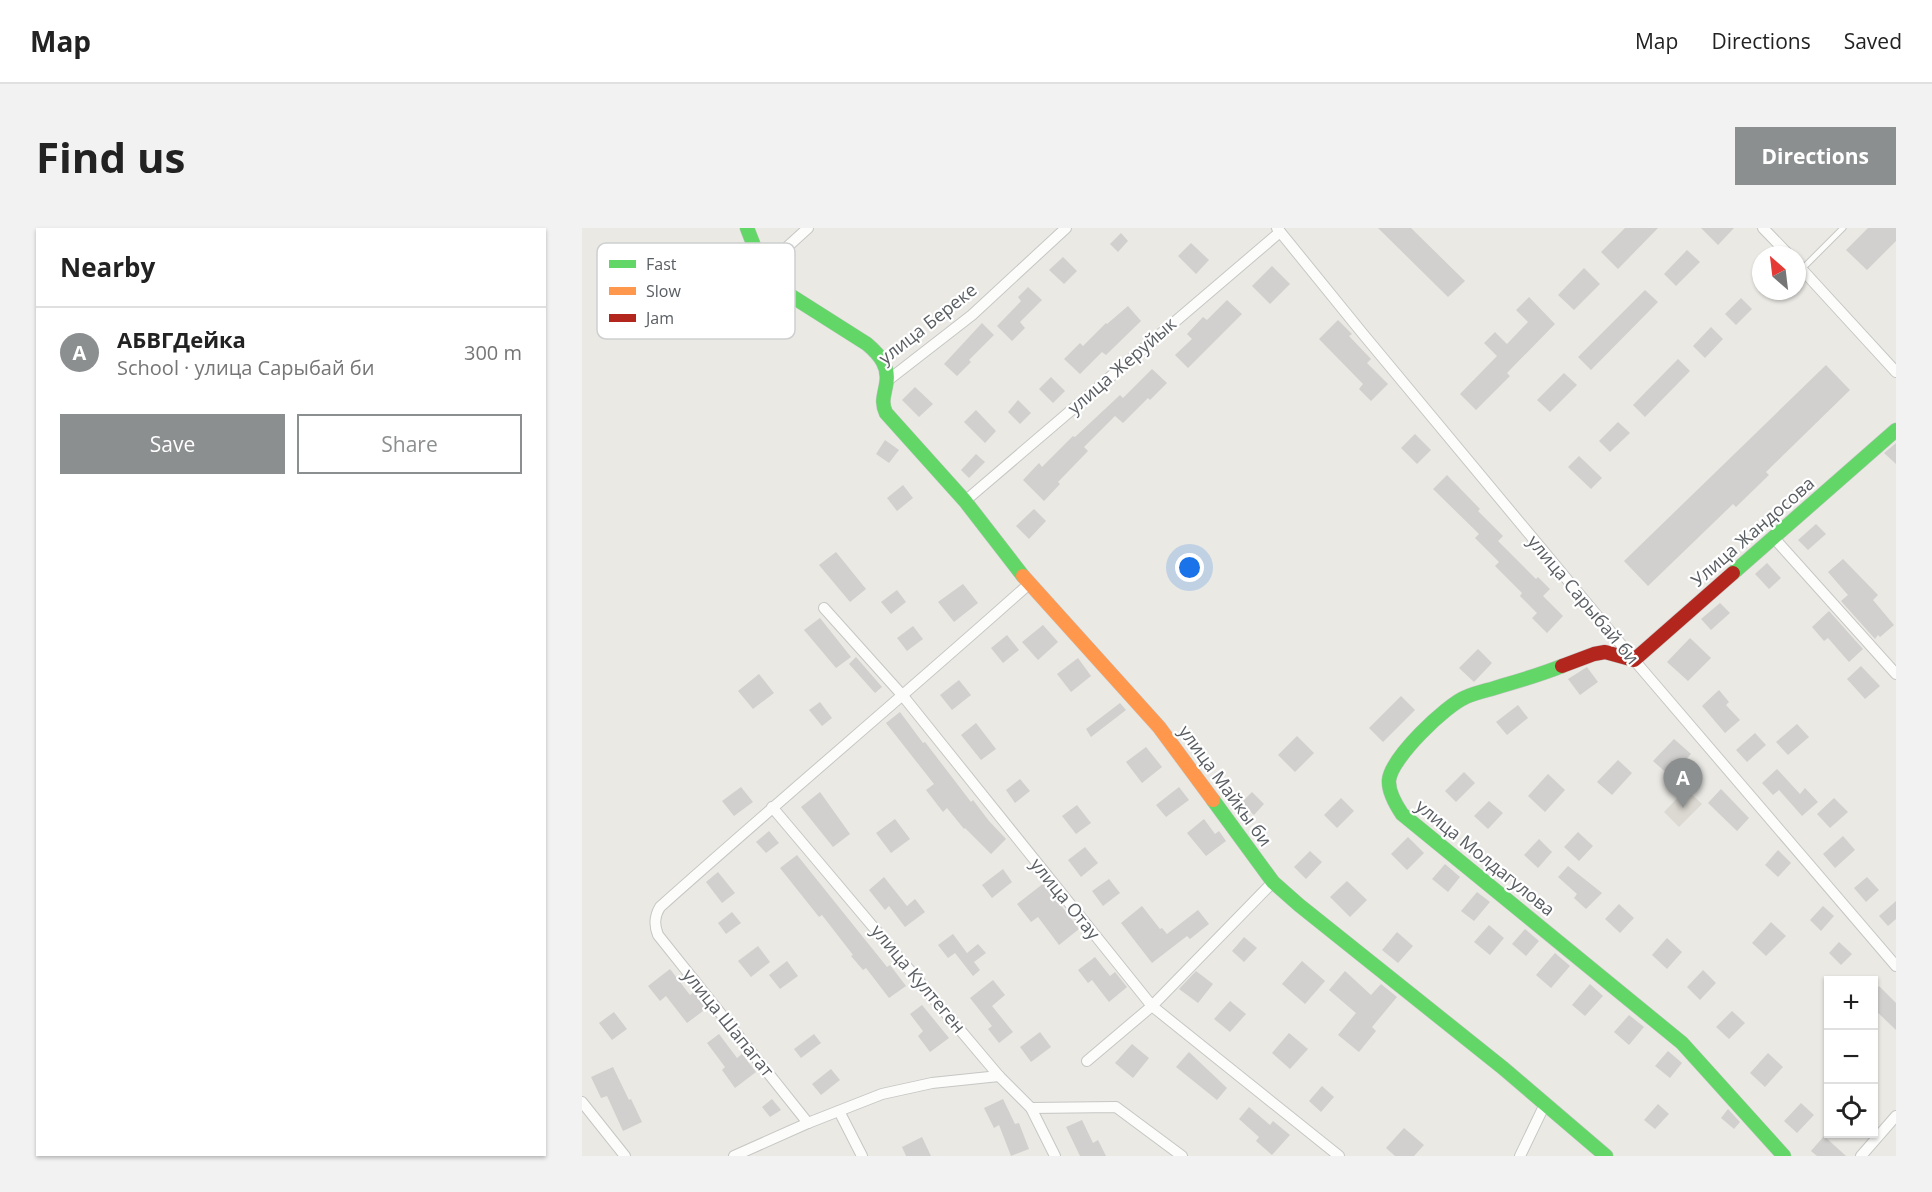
<!DOCTYPE html>
<meta charset="utf-8">
<style>
:root{--surface:#fff;--page:#f2f2f2;--text:#222;--muted:#767676;--line:#e0e0e0;--accent:#8c8f90}
body{margin:0;font-family:"Open Sans",sans-serif;background:var(--page);color:var(--text)}
.controls{position:absolute;right:18px;bottom:18px;display:grid;overflow:hidden;border-radius:0px;box-shadow:0 2px 4px #0004}
.controls button{width:54px;height:54px;display:grid;place-items:center;padding:0;border:0;border-bottom:2px solid var(--line);background:var(--surface);color:var(--text);font:30px sans-serif}
.compass{position:absolute;left:1170px;top:18px;width:54px;height:54px;border-radius:50%;background:var(--surface);box-shadow:0 2px 4px #0004;rotate:332deg}
.you{position:absolute;left:608px;top:340px;width:21px;height:21px;margin:-15px;border:4px solid #fff;border-radius:50%;background:#1a73e8;box-shadow:0 0 0 9px #1a73e833}
.badge{display:grid;place-items:center;width:39px;height:39px;border-radius:50%;background:var(--accent);color:#fff;font-size:20px;font-weight:700}
.pin{position:absolute;translate:-50% -50px;filter:drop-shadow(0 2px 3px #0008)}
.pin::after{content:'';position:absolute;top:32px;width:21px;height:18px;background:inherit;clip-path:polygon(0 0,100% 0,50% 100%)}
.list{margin:0;padding:0;list-style:none}
h2{display:flex;justify-content:space-between;align-items:center;height:78px;margin:0;padding:0 24px;font-size:26px}
h2 small{font-size:20px;font-weight:400;color:var(--muted)}
.list li{display:grid;grid-template-columns:39px 1fr auto;gap:18px;align-items:center;box-sizing:border-box;height:90px;padding:0 24px;border-top:2px solid var(--line)}
.list b{display:block;font-size:22px;white-space:nowrap}
.list p{margin:0;font-size:20px;white-space:nowrap;color:var(--muted)}
.list em{font-size:20px;font-style:normal;color:var(--muted)}
.actions{display:flex;gap:12px;padding:18px 24px}
.actions a{flex:1;padding:14px 0;border:2px solid var(--accent);border-radius:0px;text-align:center;font-size:21px;color:var(--accent)}
.actions .main{background:var(--accent);color:#fff}
.icon{flex:none;width:33px;height:33px;fill:none;stroke:currentColor;stroke-width:2;stroke-linecap:round;stroke-linejoin:round}
.map{position:relative;flex:none;width:1314px;height:928px;overflow:hidden;border-radius:0px}
header{display:flex;align-items:center;gap:36px;box-sizing:border-box;height:84px;padding:0 30px;background:var(--surface);border-bottom:2px solid var(--line)}
header strong{font-size:28px}
nav{display:flex;gap:33px;margin-inline-start:auto;font-size:21px}
.intro{display:flex;align-items:center;justify-content:space-between;box-sizing:border-box;height:144px;padding:0 36px}
h1{margin:0;font-size:42px}
.button{padding:15px 27px;border-radius:0px;background:var(--accent);color:#fff;font-size:21px;font-weight:700}
main{display:flex;gap:36px;padding:0 36px}
aside{flex:1;background:var(--surface);border-radius:0px;box-shadow:0 2px 4px #0004}
.map>svg:first-child{display:block}
</style>
<header>
<strong>Map</strong>
<nav><a>Map</a><a>Directions</a><a>Saved</a></nav>
</header>
<div class="intro"><h1>Find us</h1><a class="button">Directions</a></div>
<main>
<aside>
<h2>Nearby<small></small></h2>
<ul class="list">
<li><span class="badge">A</span><div><b>АБВГДейка</b><p>School · улица Сарыбай би</p></div><em>300 m</em></li>
</ul>
<div class="actions"><a class="main">Save</a><a>Share</a></div>
</aside>
<div class="map">
<svg width="1314" height="928" viewBox="0 0 1314 928">
<rect width="100%" height="100%" fill="#eae9e4"/>
<polygon fill="#dcd9d2" points="1104,561 1120,576 1097,599 1082,584"/>
<g fill="#d2d0ce">
<polygon points="796,0 829,0 883,53 866,69"/>
<polygon points="1043,0 1076,0 1036,41 1019,24"/>
<polygon points="1119,0 1152,0 1136,17"/>
<polygon points="1286,0 1314,0 1314,13 1285,42 1264,22"/>
<polygon points="539,5 546,13 536,24 528,16"/>
<polygon points="609,15 627,32 614,46 596,28"/>
<polygon points="1105,22 1118,34 1094,58 1082,46"/>
<polygon points="481,29 495,43 482,56 467,42"/>
<polygon points="690,38 708,56 688,76 670,58"/>
<polygon points="1002,40 1018,56 992,82 976,67"/>
<polygon points="446,59 460,72 438,94 443,100 430,113 415,98 439,73 436,69"/>
<polygon points="1063,62 1076,74 1009,142 996,129"/>
<polygon points="947,69 973,96 925,145 928,148 894,182 878,166 915,128 902,115 913,104 925,116 946,94 934,82"/>
<polygon points="1159,70 1170,81 1154,97 1143,86"/>
<polygon points="645,72 660,86 606,140 593,127 610,111 605,106 621,89 625,92"/>
<polygon points="546,78 559,93 524,127 520,124 498,146 482,131 498,115 501,118 524,95 525,96"/>
<polygon points="756,92 770,106 767,108 789,131 785,135 806,156 789,173 777,161 781,156 737,111"/>
<polygon points="400,95 412,107 387,132 389,134 375,148 362,136"/>
<polygon points="1129,99 1141,111 1123,130 1111,118"/>
<polygon points="1096,131 1108,143 1063,189 1051,177"/>
<polygon points="1244,137 1268,162 1184,244 1187,247 1154,279 1151,276 1066,358 1042,333"/>
<polygon points="570,141 585,155 568,172 566,170 541,195 533,188 502,219 506,223 476,254 478,256 462,273 441,252 457,235 460,239 491,208 493,209 538,167 541,170"/>
<polygon points="982,145 995,157 968,184 955,172"/>
<polygon points="469,149 483,163 471,175 457,161"/>
<polygon points="333,159 351,176 337,189 320,172"/>
<polygon points="436,172 449,185 438,196 426,184"/>
<polygon points="394,182 414,203 403,215 382,194"/>
<polygon points="1036,194 1048,205 1028,224 1017,213"/>
<polygon points="833,206 849,222 835,236 819,220"/>
<polygon points="303,212 317,222 307,235 294,226"/>
<polygon points="1314,215 1314,236 1302,225"/>
<polygon points="394,226 403,234 387,250 379,242"/>
<polygon points="997,228 1020,250 1009,261 986,239"/>
<polygon points="865,247 898,281 896,283 921,308 916,313 954,351 956,349 968,361 961,368 981,388 965,405 950,390 955,385 938,368 940,365 913,338 917,334 893,310 897,306 851,261"/>
<polygon points="321,257 331,270 315,283 305,270"/>
<polygon points="452,281 464,293 447,311 434,298"/>
<polygon points="1234,296 1244,306 1226,322 1216,312"/>
<polygon points="254,324 284,361 268,374 237,337"/>
<polygon points="1261,331 1296,367 1291,372 1312,397 1298,409 1296,407 1293,411 1259,373 1266,367 1246,344"/>
<polygon points="1185,335 1199,350 1187,361 1173,346"/>
<polygon points="381,356 396,375 372,394 356,374"/>
<polygon points="315,362 324,374 309,386 299,374"/>
<polygon points="1138,375 1148,385 1129,402 1119,391"/>
<polygon points="1247,383 1281,421 1267,434 1246,410 1242,413 1230,399"/>
<polygon points="238,390 269,429 254,440 222,402"/>
<polygon points="461,397 476,414 456,432 440,414"/>
<polygon points="331,398 341,411 325,423 315,410"/>
<polygon points="425,407 437,422 421,435 409,420"/>
<polygon points="1108,410 1129,430 1106,453 1085,434"/>
<polygon points="896,421 910,435 892,454 877,440"/>
<polygon points="274,429 300,459 293,465 267,436"/>
<polygon points="496,430 509,448 489,464 475,446"/>
<polygon points="1279,438 1298,458 1283,471 1265,451"/>
<polygon points="1005,439 1016,454 998,467 986,451"/>
<polygon points="177,446 192,465 171,481 156,463"/>
<polygon points="377,452 389,467 370,482 358,467"/>
<polygon points="1137,462 1147,474 1144,477 1158,492 1143,505 1120,478"/>
<polygon points="819,468 833,482 801,514 787,500"/>
<polygon points="238,474 250,490 240,498 227,482"/>
<polygon points="538,475 544,482 509,509 504,501"/>
<polygon points="936,477 946,490 925,507 914,494"/>
<polygon points="318,484 341,515 343,514 389,574 391,572 407,593 424,611 409,626 383,600 382,601 365,580 361,584 344,562 352,556 304,495"/>
<polygon points="394,495 414,521 399,532 379,507"/>
<polygon points="1215,496 1227,509 1206,527 1194,514"/>
<polygon points="1173,505 1184,517 1165,534 1154,522"/>
<polygon points="715,508 732,525 713,544 696,527"/>
<polygon points="1092,511 1109,526 1088,548 1071,533"/>
<polygon points="564,519 580,539 560,555 544,534"/>
<polygon points="1036,532 1050,545 1030,567 1015,554"/>
<polygon points="1195,541 1218,566 1223,560 1236,574 1220,588 1197,562 1191,567 1180,555"/>
<polygon points="882,544 893,555 874,574 863,563"/>
<polygon points="966,546 983,562 963,584 946,568"/>
<polygon points="438,551 448,563 433,575 424,562"/>
<polygon points="159,559 171,574 152,588 140,573"/>
<polygon points="597,559 607,572 584,589 574,577"/>
<polygon points="1139,561 1167,590 1155,603 1126,575"/>
<polygon points="238,564 268,606 251,619 219,579"/>
<polygon points="670,564 682,576 672,587 659,575"/>
<polygon points="759,570 772,583 755,600 742,587"/>
<polygon points="1252,570 1266,584 1248,600 1235,586"/>
<polygon points="907,573 921,585 906,601 892,588"/>
<polygon points="495,577 509,595 494,606 480,588"/>
<polygon points="313,591 328,611 309,625 294,605"/>
<polygon points="622,591 633,606 637,603 644,613 624,628 605,605"/>
<polygon points="187,603 197,615 184,625 174,614"/>
<polygon points="996,604 1011,618 997,633 982,619"/>
<polygon points="1261,608 1273,622 1253,640 1241,626"/>
<polygon points="826,609 842,625 825,642 809,626"/>
<polygon points="957,611 970,624 956,640 942,627"/>
<polygon points="503,619 516,635 499,649 486,632"/>
<polygon points="1196,622 1209,635 1196,649 1183,637"/>
<polygon points="728,623 740,634 724,651 712,639"/>
<polygon points="215,627 305,739 308,737 324,758 307,770 284,740 281,742 269,728 271,727 240,687 237,689 198,640"/>
<polygon points="863,636 878,649 866,664 850,651"/>
<polygon points="986,638 1020,665 1004,681 992,670 995,666 976,649"/>
<polygon points="421,641 430,654 410,670 400,657"/>
<polygon points="136,644 153,665 140,675 124,654"/>
<polygon points="302,649 325,678 333,671 343,684 323,699 307,678 303,682 287,662"/>
<polygon points="1285,649 1297,662 1284,674 1272,660"/>
<polygon points="527,651 538,665 521,678 510,663"/>
<polygon points="765,653 785,672 768,689 748,669"/>
<polygon points="462,655 497,701 477,717 456,689 449,694 435,676"/>
<polygon points="895,664 908,674 892,693 879,683"/>
<polygon points="1314,673 1314,691 1306,698 1297,688"/>
<polygon points="1037,676 1052,690 1038,705 1023,691"/>
<polygon points="560,678 578,701 580,700 585,706 616,682 627,696 608,711 605,708 570,735 539,695"/>
<polygon points="1241,678 1252,688 1239,703 1228,692"/>
<polygon points="150,684 159,695 144,706 136,695"/>
<polygon points="1189,694 1204,708 1184,728 1170,715"/>
<polygon points="907,697 922,710 908,727 892,714"/>
<polygon points="943,701 957,713 944,728 930,716"/>
<polygon points="815,704 831,718 816,735 800,722"/>
<polygon points="371,706 385,725 396,716 404,725 392,734 398,742 391,748 373,725 366,730 356,717"/>
<polygon points="662,709 675,720 662,734 650,723"/>
<polygon points="1085,710 1100,724 1085,741 1070,727"/>
<polygon points="1257,714 1270,726 1259,737 1247,725"/>
<polygon points="176,718 188,734 169,749 156,733"/>
<polygon points="973,725 988,738 969,760 954,747"/>
<polygon points="513,729 528,748 533,744 545,759 527,774 510,752 506,755 496,742"/>
<polygon points="205,733 216,748 198,761 187,747"/>
<polygon points="720,733 743,753 723,776 700,756"/>
<polygon points="88,741 108,767 112,764 125,780 105,795 84,768 78,773 66,758"/>
<polygon points="1121,742 1134,755 1118,772 1105,759"/>
<polygon points="614,743 631,756 616,775 597,761"/>
<polygon points="763,743 789,767 799,756 815,769 790,799 794,803 777,824 756,807 774,785 747,762"/>
<polygon points="411,752 423,767 410,778 431,804 417,815 406,801 410,798 388,770"/>
<polygon points="1008,756 1021,768 1003,788 990,777"/>
<polygon points="1297,758 1314,775 1314,802 1292,781 1292,764"/>
<polygon points="648,773 664,786 648,804 632,791"/>
<polygon points="340,777 367,810 348,824 336,808 341,803 328,786"/>
<polygon points="1150,783 1163,795 1147,811 1134,799"/>
<polygon points="32,784 45,801 30,812 17,795"/>
<polygon points="1047,787 1062,799 1047,817 1032,804"/>
<polygon points="458,804 469,819 449,834 438,819"/>
<polygon points="707,805 726,821 708,841 690,825"/>
<polygon points="137,806 155,830 160,826 174,844 153,860 140,842 143,839 125,815"/>
<polygon points="232,806 239,815 219,830 212,821"/>
<polygon points="550,816 567,830 551,850 533,835"/>
<polygon points="1086,823 1100,835 1088,850 1073,838"/>
<polygon points="607,824 645,860 635,872 594,839"/>
<polygon points="1186,825 1201,839 1183,859 1168,845"/>
<polygon points="31,839 47,872 49,871 60,894 41,903 25,868 19,870 9,849"/>
<polygon points="249,841 258,852 239,867 230,856"/>
<polygon points="740,858 752,869 739,884 727,873"/>
<polygon points="190,871 199,882 188,889 180,879"/>
<polygon points="421,871 433,896 437,895 447,921 429,928 417,897 412,900 402,880"/>
<polygon points="1219,875 1232,887 1215,905 1202,893"/>
<polygon points="1076,876 1087,886 1073,901 1062,892"/>
<polygon points="667,879 688,897 691,893 708,907 690,927 674,913 677,909 657,891"/>
<polygon points="1146,881 1158,894 1152,901 1139,890"/>
<polygon points="500,892 511,915 516,912 524,928 498,928 484,899"/>
<polygon points="822,900 842,917 832,928 813,928 804,920"/>
<polygon points="1242,908 1264,928 1235,928 1229,923"/>
<polygon points="340,909 349,928 324,928 320,919"/>
</g>
<g fill="none" stroke-linecap="round" stroke-linejoin="round">
<g stroke="#c6c6c5" stroke-width="7">
<polyline id="lane" points="1220,41 1261,0"/>
</g>
<g stroke="#c6c6c5" stroke-width="12">
<g id="street">
<polyline points="695,0 781,106 1052,432 1314,738"/>
<polyline points="1181,0 1207,27"/>
<polyline points="1215,36 1314,144"/>
<polyline points="181,41 226,0"/>
<polyline points="305,153 390,87 484,0"/>
<polyline points="383,273 698,4"/>
<polyline points="1192,310 1314,446"/>
<polyline points="242,380 321,468 570,778 757,928"/>
<polyline points="190,579 417,848 449,880 473,928"/>
<polyline points="505,833 570,778 691,654"/>
<polyline points="0,874 43,928"/>
<polyline points="449,880 534,879 600,928"/>
<polyline points="257,883 280,928"/>
<path d="M226 895 76 707C72 697 72 689 78 679 200 570 325 465 447 356"/>
<polyline points="152,928 226,895 300,866 350,855 417,848"/>
<polyline points="938,928 963,876"/>
<polyline points="1279,928 1314,888"/>
</g>
</g>
<g stroke="#c5c6c5" stroke-width="15">
<g id="fast">
<path d="M165 0 181 41 192 57 285 116C298 127 308 139 304 157 302 169 299 174 304 185L383 273 441 348"/>
<polyline points="1151,345 1314,202"/>
<path d="M980 438C960 446 940 452 919 458 908 462 895 464 884 469 864 477 809 530 807 552 806 564 814 577 820 586L1100 815 1202 928"/>
<polyline points="631,572 691,654 717,677 921,840 1024,928"/>
</g>
</g>
<g stroke="#c5c6c5" stroke-width="15">
<polyline id="slow" points="441,348 577,499 631,572"/>
</g>
<g stroke="#c5c6c5" stroke-width="15">
<polyline id="jam" points="980,438 1012,426 1023,424 1052,432 1151,345"/>
</g>
<use href="#lane" stroke="#fcfcfb" stroke-width="5"/>
<use href="#street" stroke="#fcfcfb" stroke-width="10"/>
<use href="#fast" stroke="#63d668" stroke-width="14"/>
<use href="#slow" stroke="#ff974d" stroke-width="14"/>
<use href="#jam" stroke="#b3261e" stroke-width="14"/>
</g>
<g text-anchor="middle" stroke-width="4.5" stroke-linejoin="round" paint-order="stroke">
<g font-size="18" fill="#595e63" stroke="#fff">
<text transform="translate(346 96) rotate(-38)" y="6">улица Береке</text>
<text transform="translate(540 138) rotate(-41)" y="6">улица Жеруйык</text>
<text transform="translate(1171 304) rotate(-41)" y="6">Улица Жандосова</text>
<text transform="translate(1001 372) rotate(50)" y="6">улица Сарыбай би</text>
<text transform="translate(643 558) rotate(54)" y="6">улица Майкы би</text>
<text transform="translate(903 630) rotate(39)" y="6">улица Молдагулова</text>
<text transform="translate(483 671) rotate(51)" y="6">улица Отау</text>
<text transform="translate(336 751) rotate(50)" y="6">улица Култеген</text>
<text transform="translate(146 795) rotate(51)" y="6">улица Шапагат</text>
</g>
</g>
<rect x="15" y="15" width="198" height="96" rx="9" fill="#fff" stroke="#cdcfd0" stroke-width="1.5"/>
<rect x="27" y="32" width="27" height="8" fill="#63d668"/>
<rect x="27" y="59" width="27" height="8" fill="#ff974d"/>
<rect x="27" y="86" width="27" height="8" fill="#b3261e"/>
<g font-size="16" fill="#595e63">
<text x="64" y="42">Fast</text>
<text x="64" y="69">Slow</text>
<text x="64" y="96">Jam</text>
</g>
</svg>
<div class="controls">
<button>+</button>
<button>−</button>
<button><svg class="icon" aria-label="locate" viewBox="0 0 24 24"><circle cx="12" cy="12" r="6"/><path d="M12 2v4M12 18v4M2 12h4M18 12h4"/></svg></button>
</div>
<svg class="compass" viewBox="-18 -18 36 36"><path d="M0-13l5 13h-10z" fill="#e53935"/><path d="M0 13l5-13h-10z" fill="#767676"/></svg>
<div class="you"></div>
<div class="pin badge" style="left:1101px;top:580px">A</div>
</div>
</main>
